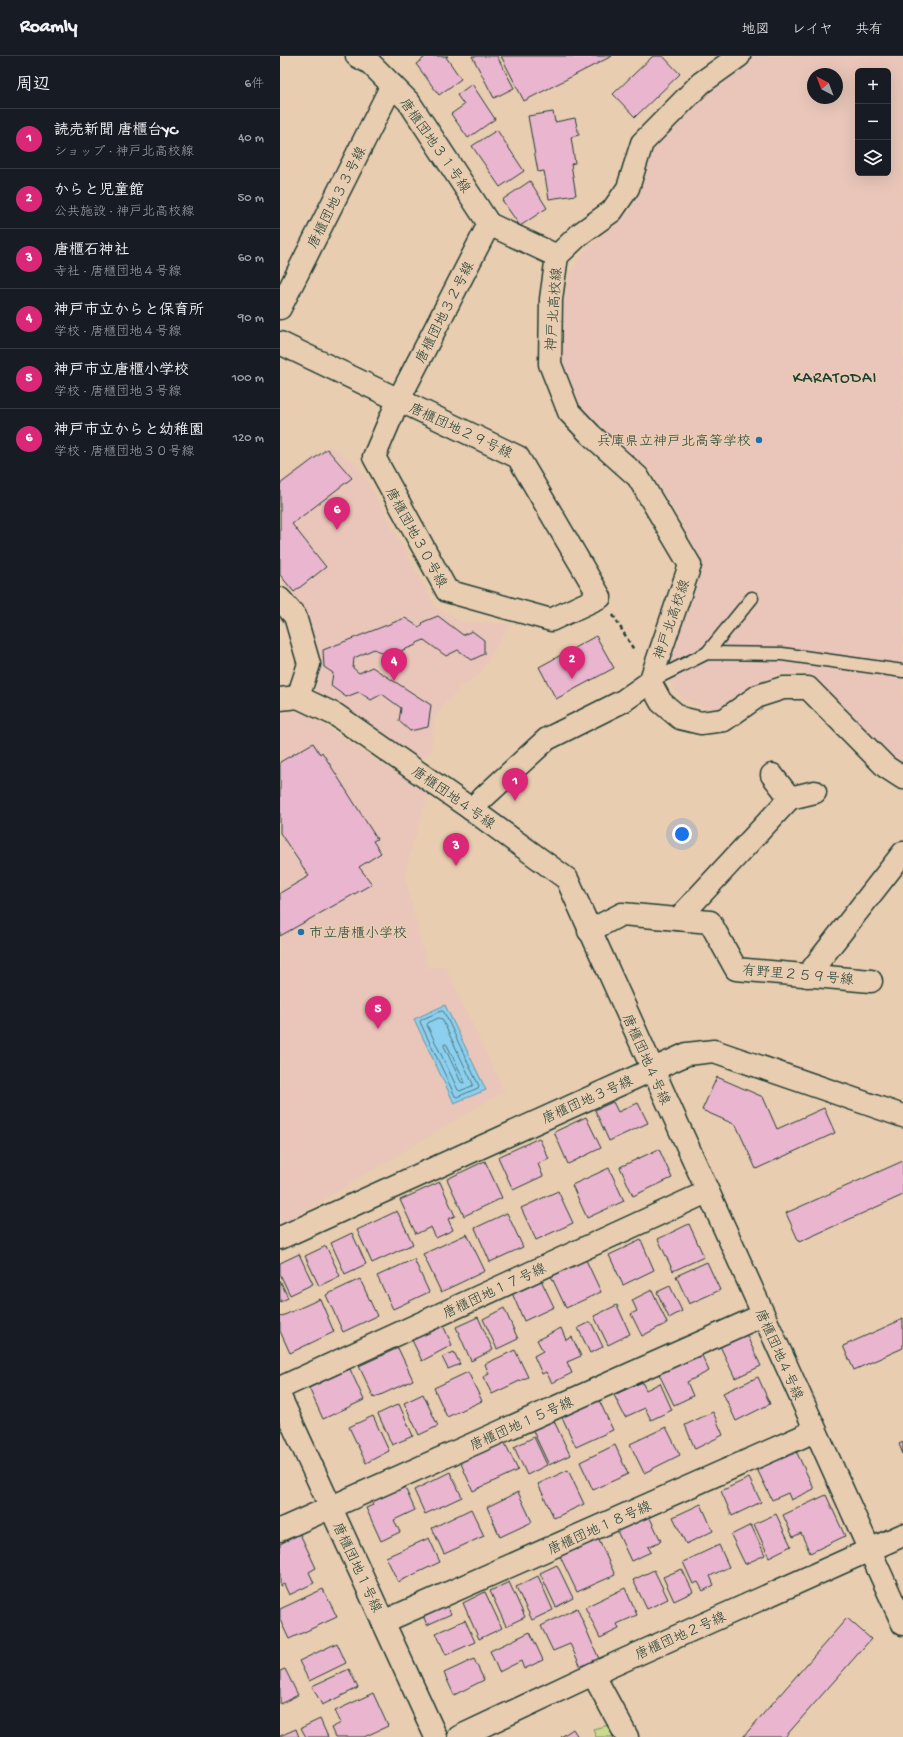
<!DOCTYPE html>
<html lang="ja">
<meta charset="utf-8">
<style>
:root{--surface:#171b24;--page:#20242c;--text:#f1f3f6;--muted:#9ea1a6;--line:#363941;--accent:#db2777}
body{margin:0;font-family:"Gochi Hand","Klee One",sans-serif;background:var(--page);color:var(--text)}
.controls{position:absolute;right:12px;top:12px;display:grid;overflow:hidden;border-radius:6px;box-shadow:0 4px 16px #0002}
.controls button{width:36px;height:36px;display:grid;place-items:center;padding:0;border:0;border-bottom:1px solid var(--line);background:var(--surface);color:var(--text);font:20px sans-serif}
.compass{position:absolute;left:527px;top:12px;width:36px;height:36px;border-radius:50%;background:var(--surface);box-shadow:0 4px 16px #0002;rotate:318deg}
.you{position:absolute;left:402px;top:778px;width:14px;height:14px;margin:-10px;border:3px solid #fff;border-radius:50%;background:#1a73e8;box-shadow:0 0 0 6px #1a73e833}
.badge{display:grid;place-items:center;width:26px;height:26px;border-radius:50%;background:var(--accent);color:#fff;font-size:13px;font-weight:700}
.pin{position:absolute;translate:-50% -33px;filter:drop-shadow(0 1px 2px #0008)}
.pin::after{content:'';position:absolute;top:21px;width:14px;height:12px;background:inherit;clip-path:polygon(0 0,100% 0,50% 100%)}
.list{margin:0;padding:0;list-style:none}
h2{display:flex;justify-content:space-between;align-items:center;height:52px;margin:0;padding:0 16px;font-size:17px}
h2 small{font-size:13px;font-weight:400;color:var(--muted)}
.list li{display:grid;grid-template-columns:26px 1fr auto;gap:12px;align-items:center;box-sizing:border-box;height:60px;padding:0 16px;border-top:1px solid var(--line)}
.list b{display:block;font-size:15px;white-space:nowrap}
.list p{margin:0;font-size:13px;white-space:nowrap;color:var(--muted)}
.list em{font-size:13px;font-style:normal;color:var(--muted)}
.icon{flex:none;width:22px;height:22px;fill:none;stroke:currentColor;stroke-width:2;stroke-linecap:round;stroke-linejoin:round}
.map{position:relative;flex:none;width:623px;height:1681px;overflow:hidden}
header{display:flex;align-items:center;gap:24px;box-sizing:border-box;height:56px;padding:0 20px;background:var(--surface);border-bottom:1px solid var(--line)}
header strong{font-size:19px}
nav{display:flex;gap:22px;margin-inline-start:auto;font-size:14px}
main{display:flex}
aside{flex:1;background:var(--surface)}
.map>svg:first-child{display:block}
</style>
<header>
<strong>Roamly</strong>
<nav><a>地図</a><a>レイヤ</a><a>共有</a></nav>
</header>
<main>
<aside>
<h2>周辺<small>6件</small></h2>
<ul class="list">
<li><span class="badge">1</span><div><b>読売新聞 唐櫃台YC</b><p>ショップ · 神戸北高校線</p></div><em>40 m</em></li>
<li><span class="badge">2</span><div><b>からと児童館</b><p>公共施設 · 神戸北高校線</p></div><em>50 m</em></li>
<li><span class="badge">3</span><div><b>唐櫃石神社</b><p>寺社 · 唐櫃団地４号線</p></div><em>60 m</em></li>
<li><span class="badge">4</span><div><b>神戸市立からと保育所</b><p>学校 · 唐櫃団地４号線</p></div><em>90 m</em></li>
<li><span class="badge">5</span><div><b>神戸市立唐櫃小学校</b><p>学校 · 唐櫃団地３号線</p></div><em>100 m</em></li>
<li><span class="badge">6</span><div><b>神戸市立からと幼稚園</b><p>学校 · 唐櫃団地３０号線</p></div><em>120 m</em></li>
</ul>
</aside>
<div class="map">
<svg width="623" height="1681" viewBox="0 0 623 1681">
<rect width="100%" height="100%" fill="#e9cdb0"/>
<filter id="ink" filterUnits="userSpaceOnUse"><feTurbulence type="fractalNoise" baseFrequency=".025" numOctaves="2"/><feDisplacementMap in="SourceGraphic" scale="8" xChannelSelector="R" yChannelSelector="G"/><feConvolveMatrix kernelMatrix="1 2 1 2 8 2 1 2 1" color-interpolation-filters="sRGB"/></filter>
<g filter="url(#ink)">
<g fill="#e9c6b9" fill-rule="evenodd">
<path d="M469 0H623V711L598 694 540 626 522 614 499 618 468 633 446 650 435 653 423 651 404 644 393 632 385 612 410 533 418 497 371 414 299 355 282 310 279 273 285 238 291 216 304 196 327 174 351 154 361 127 367 96 386 69ZM578 15H608V117H578ZM533 18H557V42H533Z"/>
<polygon points="49,390 74,406 87,424 155,550 179,565 231,568 199,619 181,630 154,661 151,696 138,706 35,637 40,610 38,595 21,550 0,522 0,425"/>
<polygon points="22,655 148,738 124,819 148,912 165,910 224,1035 0,1170 0,657"/>
</g>
<polygon fill="#c9da8e" stroke="#748c61" points="329,1669 334,1681 316,1681 313,1673"/>
<polygon fill="#8dcfee" stroke="#6195a4" points="165,949 206,1034 174,1047 134,963"/>
<g fill="none" stroke-linecap="round" stroke-linejoin="round">
<g stroke="#4b777e" stroke-width="1">
<polygon points="162,955 164,956 199,1030 198,1032 177,1041 175,1040 140,966 141,964"/>
<polygon points="159,962 162,963 193,1028 192,1030 180,1035 178,1034 147,969 148,967"/>
<polygon points="165,988 167,989 184,1024 184,1027 181,1026 164,990"/>
</g>
</g>
<g fill="#eab5cf" stroke="#1f3d34">
<polygon points="143,0 168,0 166,1 181,23 159,39 136,8 144,2"/>
<polygon points="192,0 217,0 234,32 214,42"/>
<polygon points="221,0 332,0 244,45"/>
<polygon points="373,0 383,0 400,18 355,61 333,38"/>
<polygon points="192,28 215,63 188,82 171,58 184,49 177,39"/>
<polygon points="273,56 275,66 295,62 299,79 291,81 295,107 291,108 296,139 269,143 264,115 258,116 248,60"/>
<polygon points="217,74 244,115 220,131 192,90"/>
<polygon points="250,125 267,152 240,170 222,144"/>
<polygon points="47,393 72,422 12,468 46,511 14,536 0,519 0,428"/>
<polygon points="158,560 183,579 192,575 204,584 204,598 192,604 178,594 166,600 144,584 137,587 136,589 108,600 94,593 74,602 73,612 79,617 92,611 151,649 148,671 130,675 119,665 121,652 102,638 91,644 79,636 66,641 51,630 53,617 44,611 43,594 125,562 139,571 142,569 143,566"/>
<polygon points="316,580 334,612 276,643 259,611"/>
<polygon points="33,687 40,698 42,696 97,783 93,785 101,797 79,811 92,828 0,880 0,837 29,820 0,777 0,706"/>
<polygon points="437,1021 483,1041 497,1073 544,1052 555,1077 476,1113 456,1069 422,1054"/>
<polygon points="333,1046 338,1056 358,1047 368,1067 329,1085 315,1054"/>
<polygon points="306,1061 321,1092 288,1108 274,1076"/>
<polygon points="259,1082 269,1103 258,1108 263,1120 233,1134 218,1101"/>
<polygon points="379,1093 392,1122 353,1140 340,1111"/>
<polygon points="205,1105 222,1142 184,1160 167,1123"/>
<polygon points="623,1105 623,1139 519,1186 506,1157"/>
<polygon points="329,1112 344,1145 307,1162 292,1129"/>
<polygon points="160,1126 175,1160 168,1163 173,1174 156,1182 151,1171 136,1178 120,1144"/>
<polygon points="278,1135 293,1167 256,1184 241,1152"/>
<polygon points="117,1155 133,1188 92,1207 77,1174"/>
<polygon points="227,1157 243,1191 210,1206 195,1172"/>
<polygon points="409,1168 424,1201 393,1215 378,1183"/>
<polygon points="72,1177 86,1208 65,1218 51,1187"/>
<polygon points="187,1178 205,1215 161,1236 143,1198"/>
<polygon points="361,1184 374,1214 343,1229 329,1199"/>
<polygon points="46,1190 60,1220 39,1230 25,1200"/>
<polygon points="19,1198 33,1228 10,1239 0,1218 0,1207"/>
<polygon points="134,1203 149,1236 113,1253 97,1220"/>
<polygon points="306,1204 321,1236 286,1252 271,1220"/>
<polygon points="427,1206 440,1234 409,1248 396,1220"/>
<polygon points="80,1223 97,1260 63,1276 46,1239"/>
<polygon points="0,1224 8,1242 0,1246"/>
<polygon points="261,1224 274,1251 244,1265 232,1237"/>
<polygon points="390,1230 402,1255 389,1262 377,1236"/>
<polygon points="372,1234 387,1267 362,1280 351,1258 357,1255 352,1244"/>
<polygon points="40,1243 54,1276 10,1297 0,1275 0,1261"/>
<polygon points="337,1249 350,1278 328,1289 314,1260"/>
<polygon points="224,1252 238,1283 217,1293 203,1263"/>
<polygon points="198,1261 213,1294 191,1305 176,1271"/>
<polygon points="623,1263 623,1292 574,1314 563,1290"/>
<polygon points="311,1266 323,1291 310,1297 298,1272"/>
<polygon points="162,1267 172,1289 142,1305 131,1282"/>
<polygon points="281,1272 286,1284 292,1281 301,1300 287,1306 292,1317 272,1327 266,1316 262,1318 254,1300 263,1295 257,1284"/>
<polygon points="466,1278 481,1310 455,1322 440,1290"/>
<polygon points="118,1292 133,1324 94,1342 79,1310"/>
<polygon points="419,1293 429,1315 407,1326 413,1340 394,1349 379,1318 388,1314 386,1308"/>
<polygon points="235,1294 248,1321 212,1338 203,1321 209,1318 205,1308"/>
<polygon points="174,1296 180,1308 168,1313 162,1301"/>
<polygon points="70,1313 84,1344 43,1363 29,1332"/>
<polygon points="188,1316 202,1345 167,1361 154,1332"/>
<polygon points="478,1321 490,1348 456,1365 443,1337"/>
<polygon points="362,1326 366,1334 380,1327 392,1354 371,1364 365,1352 345,1361 334,1339"/>
<polygon points="143,1338 158,1370 139,1379 124,1347"/>
<polygon points="318,1342 333,1374 296,1391 281,1359"/>
<polygon points="119,1348 133,1380 112,1389 98,1358"/>
<polygon points="433,1356 443,1379 415,1393 405,1369"/>
<polygon points="93,1360 109,1395 86,1407 69,1371"/>
<polygon points="273,1363 290,1399 269,1409 252,1373"/>
<polygon points="386,1371 400,1399 364,1417 350,1388"/>
<polygon points="254,1381 267,1409 247,1419 234,1391"/>
<polygon points="223,1383 238,1414 193,1435 179,1403"/>
<polygon points="623,1386 623,1398 619,1388"/>
<polygon points="335,1389 348,1418 313,1434 300,1406"/>
<polygon points="516,1395 534,1433 511,1444 508,1437 492,1444 477,1413"/>
<polygon points="288,1414 304,1448 274,1462 258,1428"/>
<polygon points="170,1416 182,1441 145,1458 134,1434"/>
<polygon points="469,1422 481,1446 452,1460 441,1435"/>
<polygon points="122,1425 135,1454 114,1464 120,1476 101,1485 86,1452 93,1449 89,1440"/>
<polygon points="238,1436 252,1466 220,1481 207,1451"/>
<polygon points="546,1439 565,1480 530,1497 521,1477 513,1481 503,1459"/>
<polygon points="421,1448 433,1475 406,1488 393,1461"/>
<polygon points="191,1453 204,1480 164,1498 152,1472"/>
<polygon points="496,1458 511,1490 489,1501 474,1468"/>
<polygon points="369,1460 381,1485 368,1491 371,1496 351,1505 337,1475"/>
<polygon points="471,1469 485,1499 465,1508 451,1479"/>
<polygon points="20,1478 36,1512 29,1516 34,1527 9,1539 4,1528 0,1530 0,1488"/>
<polygon points="317,1480 335,1519 297,1536 279,1498"/>
<polygon points="149,1482 160,1506 118,1526 106,1501"/>
<polygon points="439,1489 449,1511 430,1520 434,1529 423,1535 418,1526 413,1528 403,1506"/>
<polygon points="277,1509 293,1542 276,1551 260,1517"/>
<polygon points="402,1513 413,1536 394,1545 383,1521"/>
<polygon points="374,1514 388,1543 367,1553 353,1524"/>
<polygon points="258,1520 273,1554 252,1564 236,1531"/>
<polygon points="229,1526 245,1561 226,1570 210,1535"/>
<polygon points="345,1532 357,1559 337,1568 339,1573 320,1582 305,1551"/>
<polygon points="43,1533 57,1561 9,1583 0,1564 0,1553"/>
<polygon points="205,1536 222,1572 199,1583 183,1547"/>
<polygon points="165,1546 171,1558 147,1569 142,1557"/>
<polygon points="297,1552 319,1603 301,1611 290,1588 273,1595 261,1570"/>
<polygon points="567,1562 591,1583 505,1681 463,1681"/>
<polygon points="185,1564 195,1586 166,1599 156,1577"/>
<polygon points="250,1576 263,1604 244,1613 241,1605 219,1616 210,1595"/>
<polygon points="57,1587 66,1607 29,1625 19,1605"/>
<polygon points="194,1603 204,1624 174,1639 164,1617"/>
<polygon points="5,1613 18,1639 0,1648 0,1615"/>
<polygon points="69,1613 78,1632 42,1649 32,1630"/>
<polygon points="93,1637 108,1670 84,1681 55,1681 51,1672 61,1667 55,1655"/>
<polygon points="40,1663 48,1681 26,1681 21,1672"/>
<polygon points="16,1673 19,1681 0,1681 0,1680"/>
<polygon points="293,1673 298,1681 281,1681"/>
</g>
<g fill="none" stroke-linecap="round" stroke-linejoin="round">
<g stroke="#1f3d34" stroke-width="15">
<g id="lane">
<polyline points="427,597 472,542"/>
<polyline points="371,625 427,597 502,598 623,615"/>
</g>
</g>
<g stroke="#1f3d34" stroke-width="25">
<g id="street">
<polyline points="77,0 90,7 129,46 209,168"/>
<polyline points="209,168 277,200"/>
<polyline points="0,252 112,29"/>
<polyline points="0,287 238,401 320,541 271,564 167,535 94,401 118,345 209,168"/>
<polyline points="0,543 15,560 29,608 18,641"/>
<polyline points="370,626 410,509 358,421 311,379 289,356 270,308 271,243 277,200 300,178 332,155 348,132 362,87 421,27 459,0"/>
<polyline points="0,643 18,641 56,659 191,753 287,823 623,1568"/>
<polyline points="492,719 510,742 535,736"/>
<polyline points="191,753 267,683 343,645 370,626 381,646 400,662 421,667 444,664 478,640 503,632 528,632 606,711 623,722"/>
<polyline points="398,863 510,742"/>
<polyline points="309,875 342,858 430,866 456,913 591,925"/>
<polyline points="527,920 623,797"/>
<polyline points="0,1182 407,998 434,995 623,1060"/>
<polyline points="0,1332 427,1136"/>
<polyline points="0,1341 156,1681"/>
<polyline points="0,1474 483,1259"/>
<polyline points="103,1566 535,1375"/>
<polyline points="313,1618 347,1681"/>
<polyline points="179,1681 313,1618 623,1479"/>
</g>
</g>
<polyline stroke="#1f3d34" stroke-width="2.5" stroke-dasharray="4 3" stroke-linecap="butt" points="333,559 354,594"/>
<use href="#lane" stroke="#e9cdb0" stroke-width="12"/>
<use href="#street" stroke="#e9cdb0" stroke-width="22"/>
</g>
</g>
<g fill="#1f6fb2" stroke="#e9cdb0" stroke-width="1.5">
<circle cx="479" cy="384" r="4"/>
<circle cx="21" cy="876" r="4"/>
</g>
<g text-anchor="middle" stroke-width="3" stroke-linejoin="round" paint-order="stroke">
<g font-size="14" fill="#1f3d34" stroke="#e9cdb0">
<text transform="translate(156 89) rotate(55)" y="5">唐櫃団地３１号線</text>
<text transform="translate(56 141) rotate(-63)" y="5">唐櫃団地３３号線</text>
<text transform="translate(273 253) rotate(-86)" y="5">神戸北高校線</text>
<text transform="translate(164 256) rotate(-63)" y="5">唐櫃団地３２号線</text>
<text transform="translate(181 374) rotate(25)" y="5">唐櫃団地２９号線</text>
<text transform="translate(137 481) rotate(61)" y="5">唐櫃団地３０号線</text>
<text transform="translate(391 563) rotate(-71)" y="5">神戸北高校線</text>
<text transform="translate(174 741) rotate(35)" y="5">唐櫃団地４号線</text>
<text transform="translate(518 918) rotate(5)" y="5">有野里２５９号線</text>
<text transform="translate(367 1003) rotate(66)" y="5">唐櫃団地４号線</text>
<text transform="translate(307 1043) rotate(-24)" y="5">唐櫃団地３号線</text>
<text transform="translate(214 1234) rotate(-25)" y="5">唐櫃団地１７号線</text>
<text transform="translate(500 1298) rotate(66)" y="5">唐櫃団地４号線</text>
<text transform="translate(241 1367) rotate(-24)" y="5">唐櫃団地１５号線</text>
<text transform="translate(319 1471) rotate(-24)" y="5">唐櫃団地１８号線</text>
<text transform="translate(78 1511) rotate(65)" y="5">唐櫃団地１号線</text>
<text transform="translate(400 1579) rotate(-24)" y="5">唐櫃団地２号線</text>
</g>
<g font-size="14" fill="#1f3d34" stroke="#e9cdb0" text-anchor="end">
<text x="471" y="389">兵庫県立神戸北高等学校</text>
<text x="29" y="881" text-anchor="start">市立唐櫃小学校</text>
</g>
<g font-size="16" letter-spacing="1" fill="#1f3d34" stroke="#e9cdb0">
<text x="555" y="326">KARATODAI</text>
</g>
</g>
</svg>
<div class="controls">
<button>+</button>
<button>−</button>
<button><svg class="icon" aria-label="layers" viewBox="0 0 24 24"><path d="M12 4l9 5-9 5-9-5zM3 14l9 5 9-5"/></svg></button>
</div>
<svg class="compass" viewBox="-18 -18 36 36"><path d="M0-13l5 13h-10z" fill="#e53935"/><path d="M0 13l5-13h-10z" fill="#9ea1a6"/></svg>
<div class="you"></div>
<div class="pin badge" style="left:235px;top:745px">1</div>
<div class="pin badge" style="left:292px;top:623px">2</div>
<div class="pin badge" style="left:176px;top:810px">3</div>
<div class="pin badge" style="left:114px;top:625px">4</div>
<div class="pin badge" style="left:98px;top:973px">5</div>
<div class="pin badge" style="left:57px;top:474px">6</div>
</div>
</main>
